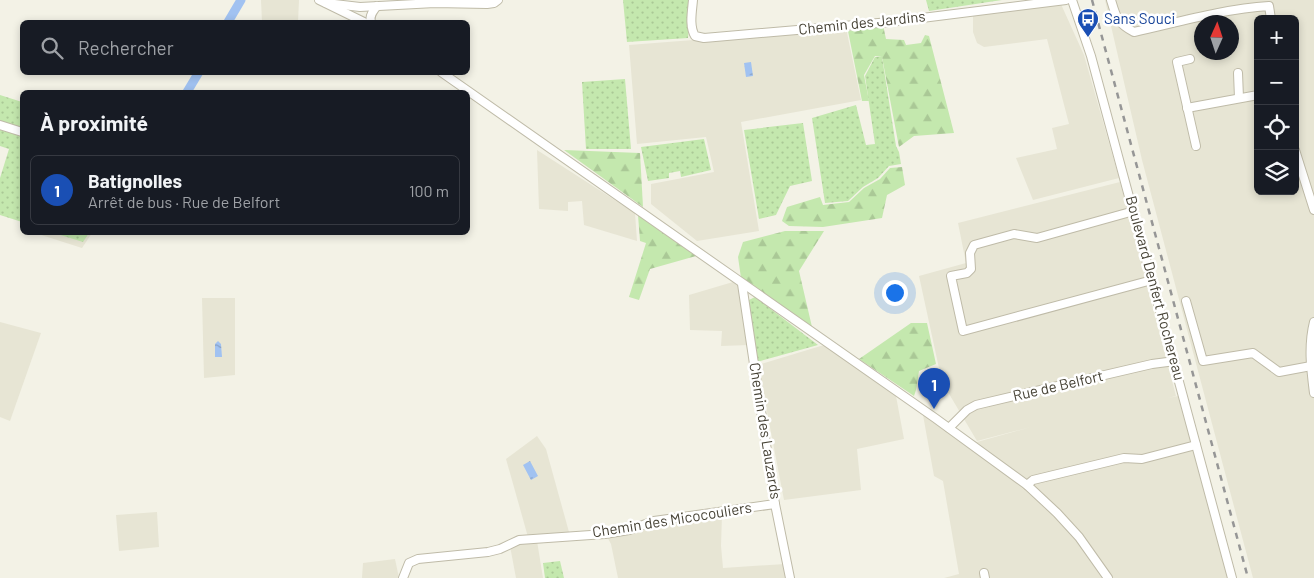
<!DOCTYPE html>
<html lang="fr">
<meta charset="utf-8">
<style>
:root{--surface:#171b24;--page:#20242c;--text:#f1f3f6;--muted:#9ea1a6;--line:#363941;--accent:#ea580c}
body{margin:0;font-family:Barlow,sans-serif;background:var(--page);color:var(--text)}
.controls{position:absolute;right:15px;top:15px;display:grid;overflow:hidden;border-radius:8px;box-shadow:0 2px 8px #0003}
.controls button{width:45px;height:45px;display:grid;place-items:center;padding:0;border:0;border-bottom:1px solid var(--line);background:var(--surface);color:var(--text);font:25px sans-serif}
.compass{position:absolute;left:1194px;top:15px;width:45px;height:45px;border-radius:50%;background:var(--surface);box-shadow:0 2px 8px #0003;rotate:3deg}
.you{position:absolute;left:894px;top:292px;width:18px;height:18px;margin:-12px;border:4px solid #fff;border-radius:50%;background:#1a73e8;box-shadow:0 0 0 8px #1a73e833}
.badge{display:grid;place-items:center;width:32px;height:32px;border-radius:50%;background:var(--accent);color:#fff;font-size:16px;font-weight:700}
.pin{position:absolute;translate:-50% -41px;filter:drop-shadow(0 1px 2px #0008)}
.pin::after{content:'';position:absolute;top:26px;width:18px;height:15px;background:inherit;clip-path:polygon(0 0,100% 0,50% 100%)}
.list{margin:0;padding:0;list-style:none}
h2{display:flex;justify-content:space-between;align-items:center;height:65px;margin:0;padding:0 20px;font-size:21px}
h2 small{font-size:16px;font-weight:400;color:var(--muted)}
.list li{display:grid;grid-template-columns:32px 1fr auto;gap:15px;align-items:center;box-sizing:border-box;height:70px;margin:0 10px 10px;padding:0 10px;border:1px solid var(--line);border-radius:8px}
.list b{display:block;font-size:19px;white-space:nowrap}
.list p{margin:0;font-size:16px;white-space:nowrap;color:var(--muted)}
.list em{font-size:16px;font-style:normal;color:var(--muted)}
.icon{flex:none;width:28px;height:28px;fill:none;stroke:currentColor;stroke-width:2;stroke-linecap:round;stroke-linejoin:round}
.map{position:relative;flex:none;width:1314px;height:578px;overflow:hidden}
.search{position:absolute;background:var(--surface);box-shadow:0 2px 8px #0003;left:20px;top:20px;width:450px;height:55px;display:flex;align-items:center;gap:12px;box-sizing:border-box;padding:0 18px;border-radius:8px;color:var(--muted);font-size:19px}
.panel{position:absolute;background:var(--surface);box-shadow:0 2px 8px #0003;left:20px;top:90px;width:450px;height:145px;border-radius:8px}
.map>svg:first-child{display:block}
</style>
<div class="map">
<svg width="1314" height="578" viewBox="0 0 1314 578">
<defs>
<pattern id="grass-dots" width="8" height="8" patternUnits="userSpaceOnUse" patternTransform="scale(1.25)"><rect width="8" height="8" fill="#c4e8ae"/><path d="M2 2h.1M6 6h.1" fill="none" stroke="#aac896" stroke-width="1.8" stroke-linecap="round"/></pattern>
<pattern id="forest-firs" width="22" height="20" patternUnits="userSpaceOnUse" patternTransform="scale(1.25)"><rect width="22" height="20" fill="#c4e8ae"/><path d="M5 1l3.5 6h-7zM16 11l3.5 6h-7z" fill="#aac896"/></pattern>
<pattern id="water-ripples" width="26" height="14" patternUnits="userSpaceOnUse" patternTransform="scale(1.25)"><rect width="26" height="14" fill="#a1c2f1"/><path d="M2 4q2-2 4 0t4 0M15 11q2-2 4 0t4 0" fill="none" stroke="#859fc4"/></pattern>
</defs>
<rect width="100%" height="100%" fill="#f3f2e6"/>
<g fill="#e7e5d4" fill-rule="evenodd">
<polygon points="261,0 299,0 298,22 262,22"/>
<path d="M1105 0H1314V578H1253L1142 160ZM1258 19H1295V191H1258ZM1202 22H1232V52H1202Z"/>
<polygon points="1060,2 1084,55 1119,178 1033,200 1016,158 1057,149 1052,128 1069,124 1047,39 984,47 977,43 973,32 973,14"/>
<polygon points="846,28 861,100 741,122 759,231 697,241 651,204 651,184 714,172 706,137 637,144 629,45"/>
<polygon points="537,150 635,213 637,241 584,225 582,201 568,202 568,211 539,209"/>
<polygon points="1120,182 1176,396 1168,398 1178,396 1228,578 944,578 959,574 943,481 934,476 923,415 977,442 1031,427 977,441 942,382 919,276 966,263 958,223"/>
<polygon points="35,233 92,233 82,248"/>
<polygon points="733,282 741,289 749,345 721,346 722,331 690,330 689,295"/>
<polygon points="202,298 235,298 235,375 204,378"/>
<polygon points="0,322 41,333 10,421 0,417"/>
<polygon points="824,345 896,396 904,439 857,449 861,490 784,500 758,365"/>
<polygon points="537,436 546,449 569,532 528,537 506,459"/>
<polygon points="157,512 159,547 119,551 116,515"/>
<polygon points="722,515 721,546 723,568 785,564 787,578 618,578 611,544 606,535 655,523"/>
<polygon points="537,541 543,578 516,578 510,546"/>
<polygon points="395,559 399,578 362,578 363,563"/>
</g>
<g fill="url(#grass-dots)">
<polygon points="623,0 691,0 688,38 627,42"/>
<polygon points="926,0 1002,0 929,11"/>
<polygon points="875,57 882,57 896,146 899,152 901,164 889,166 878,178 863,187 848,201 825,203 812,118 856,105 866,145 875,144 865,76"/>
<polygon points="625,79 631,149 586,149 582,82"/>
<polygon points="0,95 22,102 22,222 0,215 0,178 9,149 0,146"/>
<polygon points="803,123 812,181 790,186 776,215 759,219 744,130"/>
<polygon points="704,139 711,170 681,177 680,171 669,173 669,178 648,181 641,147"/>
<polygon points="54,233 89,233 83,242"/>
<polygon points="755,297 818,345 757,362 749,300"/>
<polygon points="560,561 564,578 545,578 543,563"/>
</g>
<g fill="url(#forest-firs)">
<polygon points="883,25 886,39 904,40 906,45 921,43 925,35 929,36 954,133 914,136 899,147 882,57 875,56 864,75 869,101 862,101 848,31"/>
<polygon points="564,150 640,153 643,207"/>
<polygon points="902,167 905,185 887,195 882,218 823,227 789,226 782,221 787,207 820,197 823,205 849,202 864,188 880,179 890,168"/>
<polygon points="638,215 696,256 650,269 639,300 629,297 646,243 640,241"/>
<polygon points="785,231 824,231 799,271 812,327 741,278 738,257 743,242"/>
<polygon points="911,323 927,323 936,364 919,371 916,390 914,396 859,359"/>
</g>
<g fill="url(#water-ripples)">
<polygon points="751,62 753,76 746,77 744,63"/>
<polygon points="218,341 221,344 222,357 215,357 215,344"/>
<polygon points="530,461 538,476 531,480 523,465"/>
</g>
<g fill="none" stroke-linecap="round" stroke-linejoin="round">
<g stroke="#a1c2f1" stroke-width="9">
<polyline points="228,22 241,0"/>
<polyline points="187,92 199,72"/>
</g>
<g stroke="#bfbba8" stroke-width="10">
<g id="minor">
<polyline points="319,0 364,22"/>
<path d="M693 0C692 12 689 26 695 36L704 38 890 22 1066 0"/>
<polyline points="1072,0 1091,56 1232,578"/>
<path d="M1111 0C1116 17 1117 23 1134 32 1179 22 1223 9 1269 6L1271 19"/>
<polyline points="326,3 360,7 435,3 487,4 494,3 498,0"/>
<path d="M371 22C369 16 373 11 377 6"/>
<polyline points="1190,59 1177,62 1196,146"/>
<polyline points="441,72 935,418 1027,485 1057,513 1079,537 1108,578"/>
<polyline points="1238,73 1239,98"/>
<polyline points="1187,108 1258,95"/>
<polyline points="0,125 22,132"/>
<polyline points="1295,150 1314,210"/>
<polyline points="1134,211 1037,238 1014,234 974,245 970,253 971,269 967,273 951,276 963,331 1152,280"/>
<polyline points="742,284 775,504 790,578"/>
<polyline points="1186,301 1203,361 1253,353 1279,372 1311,366"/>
<path d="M1314 322C1308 346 1311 369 1314 393"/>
<polyline points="949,428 967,410 976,405 1152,364 1175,361"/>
<polyline points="1027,485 1033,480 1124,458 1142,459 1196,445"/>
<polyline points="984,573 985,578"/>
<polyline points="403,578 409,563 418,559 488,552 500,549 519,540 605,534 629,530 654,521 775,504"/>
</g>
</g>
<use href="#minor" stroke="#fff" stroke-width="8"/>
<polyline stroke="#969696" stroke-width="2.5" stroke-dasharray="6 6" stroke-linecap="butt" points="1092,0 1248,578"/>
</g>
<defs>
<g id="bus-pin" transform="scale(1.125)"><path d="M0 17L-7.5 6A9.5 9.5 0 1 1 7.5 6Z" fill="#1a4fb4" stroke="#fff"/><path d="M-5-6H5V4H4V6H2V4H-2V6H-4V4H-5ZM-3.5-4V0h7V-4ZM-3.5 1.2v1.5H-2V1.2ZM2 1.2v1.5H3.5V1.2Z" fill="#fff"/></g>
</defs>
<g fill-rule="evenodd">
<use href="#bus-pin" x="1088" y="19"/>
</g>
<g text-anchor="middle" stroke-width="5" stroke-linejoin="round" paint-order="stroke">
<g font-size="15" fill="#164399" stroke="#fff" text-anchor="start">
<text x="1104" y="24">Sans Souci</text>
</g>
<g font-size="15" fill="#464235" stroke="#fff">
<text transform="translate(862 23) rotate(-6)" y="5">Chemin des Jardins</text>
<text transform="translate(1155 288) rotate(75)" y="5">Boulevard Denfert Rochereau</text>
<text transform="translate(1058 386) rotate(-13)" y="5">Rue de Belfort</text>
<text transform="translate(765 431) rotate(81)" y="5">Chemin des Lauzards</text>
<text transform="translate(672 520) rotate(-9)" y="5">Chemin des Micocouliers</text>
</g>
</g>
</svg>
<div class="controls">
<button>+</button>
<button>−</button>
<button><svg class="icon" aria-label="locate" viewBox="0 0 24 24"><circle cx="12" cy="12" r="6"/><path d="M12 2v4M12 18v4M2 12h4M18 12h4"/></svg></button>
<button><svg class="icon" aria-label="layers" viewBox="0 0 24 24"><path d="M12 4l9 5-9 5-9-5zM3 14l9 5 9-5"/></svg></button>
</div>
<svg class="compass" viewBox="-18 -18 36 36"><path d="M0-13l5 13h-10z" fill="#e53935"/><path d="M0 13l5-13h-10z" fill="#9ea1a6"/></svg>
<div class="you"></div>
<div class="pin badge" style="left:934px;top:409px;background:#1a4fb4">1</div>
<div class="search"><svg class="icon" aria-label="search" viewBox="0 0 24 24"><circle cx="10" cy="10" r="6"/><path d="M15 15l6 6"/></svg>Rechercher</div>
<section class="panel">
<h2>À proximité<small></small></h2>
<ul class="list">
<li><span class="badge" style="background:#1a4fb4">1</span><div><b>Batignolles</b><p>Arrêt de bus · Rue de Belfort</p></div><em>100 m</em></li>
</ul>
</section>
</div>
